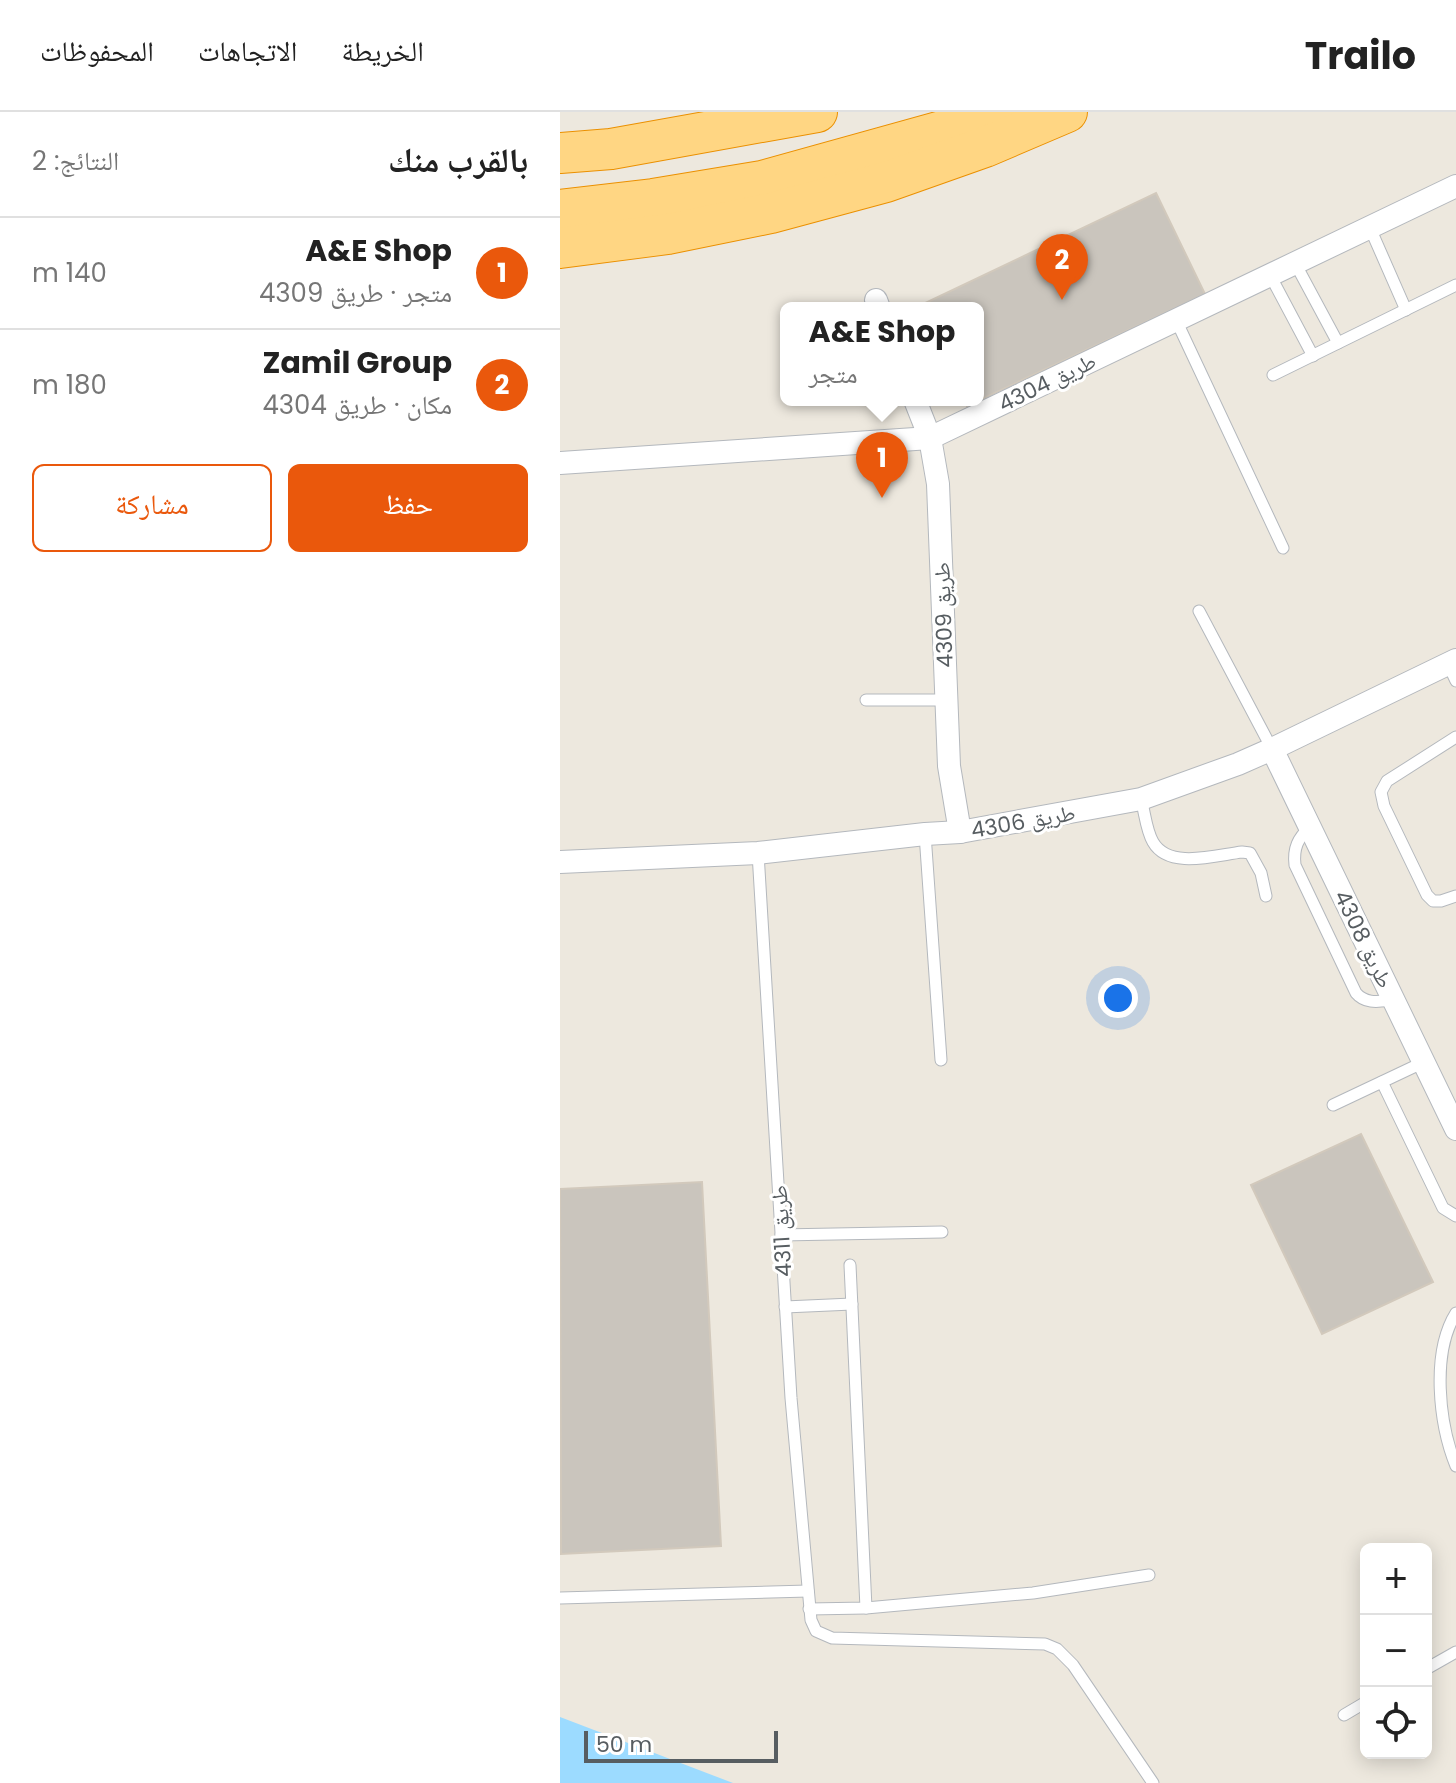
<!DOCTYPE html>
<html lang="ar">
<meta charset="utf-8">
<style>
:root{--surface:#fff;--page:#f2f2f2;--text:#222;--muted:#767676;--line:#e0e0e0;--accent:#ea580c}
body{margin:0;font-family:Poppins,"Noto Naskh Arabic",sans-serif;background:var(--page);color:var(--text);direction:rtl}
.controls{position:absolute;right:24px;bottom:24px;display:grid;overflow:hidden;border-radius:12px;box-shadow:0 4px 20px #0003}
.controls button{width:72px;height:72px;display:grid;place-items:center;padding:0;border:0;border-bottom:2px solid var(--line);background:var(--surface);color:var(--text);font:40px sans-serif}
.scale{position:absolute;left:24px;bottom:20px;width:194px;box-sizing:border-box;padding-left:8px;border:4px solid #575d61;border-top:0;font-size:22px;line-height:28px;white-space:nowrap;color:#575d61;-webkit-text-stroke:6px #fff;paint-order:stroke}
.you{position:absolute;left:558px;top:886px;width:28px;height:28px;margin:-20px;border:6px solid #fff;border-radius:50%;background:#1a73e8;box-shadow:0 0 0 12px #1a73e833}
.badge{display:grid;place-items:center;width:52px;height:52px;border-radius:50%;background:var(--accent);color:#fff;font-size:26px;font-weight:700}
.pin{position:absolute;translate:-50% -66px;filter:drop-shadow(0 2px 4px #0008)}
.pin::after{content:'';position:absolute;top:42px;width:28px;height:24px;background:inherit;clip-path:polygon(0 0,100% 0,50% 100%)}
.popup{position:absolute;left:220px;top:190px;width:204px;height:104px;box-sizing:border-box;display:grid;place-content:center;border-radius:12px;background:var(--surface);filter:drop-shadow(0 2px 6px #0005);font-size:26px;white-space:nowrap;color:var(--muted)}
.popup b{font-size:30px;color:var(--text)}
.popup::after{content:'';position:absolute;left:50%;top:100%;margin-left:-16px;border:16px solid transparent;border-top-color:var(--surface)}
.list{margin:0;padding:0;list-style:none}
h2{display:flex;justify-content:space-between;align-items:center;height:104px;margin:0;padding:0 32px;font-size:34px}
h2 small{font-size:26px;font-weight:400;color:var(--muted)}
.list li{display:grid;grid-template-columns:52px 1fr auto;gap:24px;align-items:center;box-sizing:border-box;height:112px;padding:0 32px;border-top:2px solid var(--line)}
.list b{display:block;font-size:30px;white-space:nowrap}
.list p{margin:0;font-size:26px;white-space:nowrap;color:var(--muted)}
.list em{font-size:26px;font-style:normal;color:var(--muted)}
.actions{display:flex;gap:16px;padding:24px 32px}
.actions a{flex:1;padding:18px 0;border:2px solid var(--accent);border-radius:12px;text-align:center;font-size:28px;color:var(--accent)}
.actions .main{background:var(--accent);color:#fff}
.icon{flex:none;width:44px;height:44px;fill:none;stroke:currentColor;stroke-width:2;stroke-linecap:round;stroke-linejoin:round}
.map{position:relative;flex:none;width:896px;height:1671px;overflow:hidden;direction:ltr}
header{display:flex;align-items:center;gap:48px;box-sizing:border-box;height:112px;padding:0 40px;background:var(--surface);border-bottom:2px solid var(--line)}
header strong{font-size:38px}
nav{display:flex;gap:44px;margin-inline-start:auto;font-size:28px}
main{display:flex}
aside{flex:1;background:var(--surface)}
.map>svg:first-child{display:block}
</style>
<header>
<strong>Trailo</strong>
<nav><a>الخريطة</a><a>الاتجاهات</a><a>المحفوظات</a></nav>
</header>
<main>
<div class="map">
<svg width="896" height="1671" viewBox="0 0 896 1671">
<rect width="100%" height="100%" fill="#ede8de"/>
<polygon fill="#9cdbff" points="0,1605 173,1671 0,1671"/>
<g fill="#cac5bd" stroke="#d2c9bc" stroke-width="2">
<polygon points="596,81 645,182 407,294 404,288 418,288 418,196 360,196 359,194"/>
<polygon points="801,1022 873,1170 762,1222 691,1073"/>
<polygon points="142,1070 161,1434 1,1442 0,1077"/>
</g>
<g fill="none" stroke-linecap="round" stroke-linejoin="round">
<g stroke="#b4b8bd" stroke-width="13">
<g id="lane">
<polyline points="810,116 846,198"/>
<polyline points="735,151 778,231"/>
<polyline points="710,163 753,244"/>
<polyline points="616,208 723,436"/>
<polyline points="713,263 896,173"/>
<polyline points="639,499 712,637"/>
<polyline points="888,552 896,569"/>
<polyline points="306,588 387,588"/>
<polyline points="896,625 827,669 821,680 824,694 867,783 873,789 881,789 896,784"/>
<path d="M581 687C585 701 586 718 593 730 609 758 656 743 682 740L690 741 701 761 706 784"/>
<path d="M750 715C738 726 733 736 735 753L796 881C806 893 821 889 834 888"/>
<polyline points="365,722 381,948"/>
<polyline points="198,741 231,1286 251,1508 256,1519 272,1526 485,1532 497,1537 513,1553 593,1671"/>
<polyline points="822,970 883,1096 896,1104"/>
<polyline points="773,993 864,950"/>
<polyline points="221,1123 382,1120"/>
<polyline points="290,1153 306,1496"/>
<polyline points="225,1195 292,1192"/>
<path d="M896 1201C871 1241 879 1312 896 1354"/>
<polyline points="0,1486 248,1479"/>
<polyline points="249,1497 306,1496 473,1481 589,1463"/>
<polyline points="866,1557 896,1540"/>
<polyline points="784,1603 806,1590"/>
</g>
</g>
<g stroke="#b4b8bd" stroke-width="24">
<g id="street">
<polyline points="316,188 319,196"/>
<polyline points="355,288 370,326 378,372 389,654 400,720"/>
<polyline points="0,351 370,326 896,74"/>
<polyline points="712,637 896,1017"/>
<polyline points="0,750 198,741 365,722 400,720 581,687 678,652 712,637 896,548"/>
</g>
</g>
<g stroke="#eb9000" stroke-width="42">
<g id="highway">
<polyline points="0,41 51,37 257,0"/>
<polyline points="0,98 93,87 202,69 407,12 441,0"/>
<polyline points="0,136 108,122 211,101 326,70 425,35 507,0"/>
</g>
</g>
<use href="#lane" stroke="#fff" stroke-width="11"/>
<use href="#street" stroke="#fff" stroke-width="22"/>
<use href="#highway" stroke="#ffd683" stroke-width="40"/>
</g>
<g text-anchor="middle" stroke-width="6" stroke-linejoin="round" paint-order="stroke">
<g font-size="22" fill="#575d61" stroke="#fff">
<text transform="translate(487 270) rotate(-26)" y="8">طريق 4304</text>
<text transform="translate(383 503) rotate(-92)" y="8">طريق 4309</text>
<text transform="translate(463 709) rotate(-10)" y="8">طريق 4306</text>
<text transform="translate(804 827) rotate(64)" y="8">طريق 4308</text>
<text transform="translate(221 1119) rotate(-93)" y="8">طريق 4311</text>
</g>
</g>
</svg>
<div class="controls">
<button>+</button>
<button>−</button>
<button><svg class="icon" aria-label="locate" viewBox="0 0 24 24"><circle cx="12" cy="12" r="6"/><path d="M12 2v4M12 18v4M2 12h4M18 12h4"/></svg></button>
</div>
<div class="scale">50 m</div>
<div class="you"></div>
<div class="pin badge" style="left:322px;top:386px">1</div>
<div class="popup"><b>A&amp;E Shop</b>متجر</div>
<div class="pin badge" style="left:502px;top:188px">2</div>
</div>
<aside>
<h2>بالقرب منك<small>النتائج: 2</small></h2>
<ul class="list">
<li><span class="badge">1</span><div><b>A&amp;E Shop</b><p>متجر · طريق 4309</p></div><em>140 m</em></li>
<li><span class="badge">2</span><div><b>Zamil Group</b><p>مكان · طريق 4304</p></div><em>180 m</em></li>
</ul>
<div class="actions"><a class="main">حفظ</a><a>مشاركة</a></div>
</aside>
</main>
